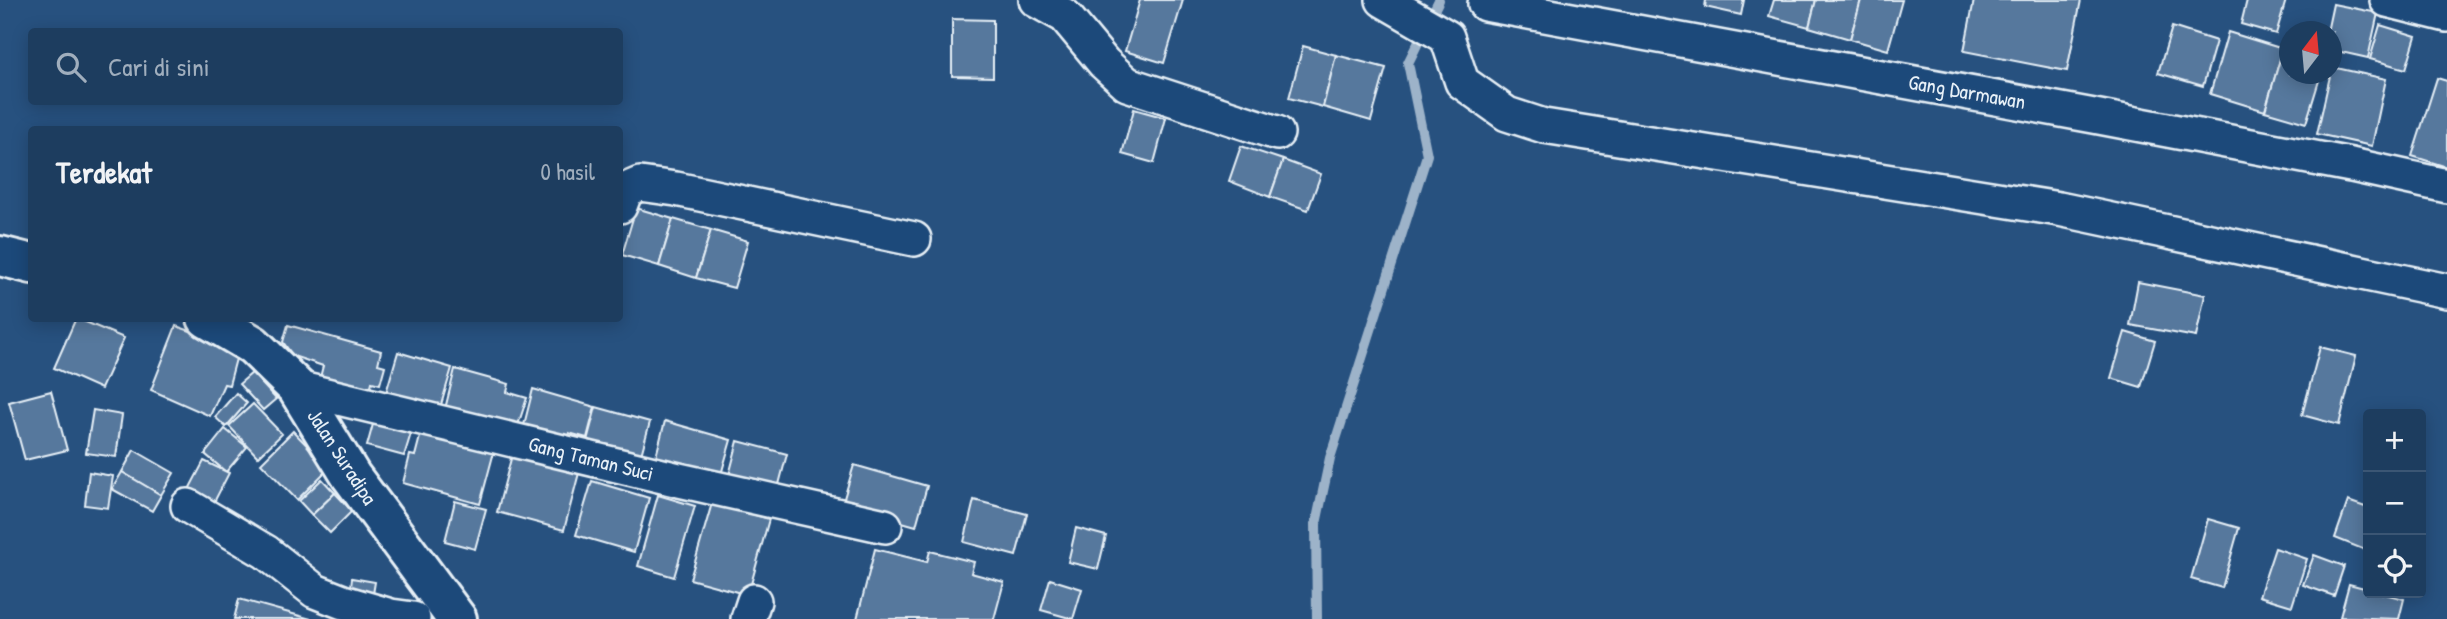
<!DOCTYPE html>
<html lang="id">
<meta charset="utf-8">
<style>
:root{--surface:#1d3d5f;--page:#2a4868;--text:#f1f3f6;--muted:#a0aebd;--line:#3b5674}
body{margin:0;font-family:"Patrick Hand",sans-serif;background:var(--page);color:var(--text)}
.controls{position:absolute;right:21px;bottom:21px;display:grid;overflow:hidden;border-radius:7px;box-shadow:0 4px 18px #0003}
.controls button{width:63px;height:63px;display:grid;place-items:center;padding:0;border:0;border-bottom:2px solid var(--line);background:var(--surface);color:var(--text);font:35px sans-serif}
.compass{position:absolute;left:2279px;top:21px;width:63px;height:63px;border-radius:50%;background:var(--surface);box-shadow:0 4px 18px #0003;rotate:16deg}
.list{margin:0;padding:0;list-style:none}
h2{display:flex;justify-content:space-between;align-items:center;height:91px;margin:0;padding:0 28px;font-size:30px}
h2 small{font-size:23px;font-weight:400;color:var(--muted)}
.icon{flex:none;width:38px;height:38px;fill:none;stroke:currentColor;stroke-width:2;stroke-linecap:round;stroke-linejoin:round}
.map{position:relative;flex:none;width:2447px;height:619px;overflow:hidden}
.search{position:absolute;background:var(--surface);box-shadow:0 4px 18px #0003;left:28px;top:28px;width:595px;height:77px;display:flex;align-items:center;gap:18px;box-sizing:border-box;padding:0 24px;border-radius:7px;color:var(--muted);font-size:26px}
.panel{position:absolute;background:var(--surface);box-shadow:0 4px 18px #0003;left:28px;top:126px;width:595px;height:196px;border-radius:7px}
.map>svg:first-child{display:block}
</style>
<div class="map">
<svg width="2447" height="619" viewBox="0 0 2447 619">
<rect width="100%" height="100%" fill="#27517f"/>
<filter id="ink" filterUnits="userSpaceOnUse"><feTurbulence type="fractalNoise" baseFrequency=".0143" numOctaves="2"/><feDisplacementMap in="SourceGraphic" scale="14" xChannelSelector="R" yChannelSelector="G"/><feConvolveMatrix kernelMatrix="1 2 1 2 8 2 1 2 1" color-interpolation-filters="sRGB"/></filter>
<g filter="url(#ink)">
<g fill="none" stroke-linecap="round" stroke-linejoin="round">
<polyline stroke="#9db3c9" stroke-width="10" points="1317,619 1316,524 1330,458 1427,155 1408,63 1439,0"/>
</g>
<g fill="#57789d" stroke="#e8f1f8" stroke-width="2">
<polygon points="1140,0 1183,0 1164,63 1125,51"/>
<polygon points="1706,0 1744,0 1741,15 1705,7"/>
<polygon points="1774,0 1816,0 1809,27 1769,16"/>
<polygon points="1816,0 1861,0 1850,39 1809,27"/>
<polygon points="1861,0 1902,0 1888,50 1850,39"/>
<polygon points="1974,0 2081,0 2067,71 1964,51"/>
<polygon points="2247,0 2286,0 2276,34 2241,24"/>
<polygon points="2333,4 2378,13 2368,58 2332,50 2332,32 2327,32"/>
<polygon points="952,19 993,20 993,77 952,76"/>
<polygon points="2380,25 2416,36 2406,69 2370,59"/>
<polygon points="2172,27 2216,41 2203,86 2158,73"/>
<polygon points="2228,32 2283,49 2265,111 2210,94"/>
<polygon points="1303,46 1336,55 1323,107 1289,98"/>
<polygon points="2283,49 2290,50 2290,74 2321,74 2306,123 2265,111"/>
<polygon points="1336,55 1386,68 1371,121 1323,107"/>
<polygon points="2332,67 2386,79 2372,146 2317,134"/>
<polygon points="2437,78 2447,81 2447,167 2412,156"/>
<polygon points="1134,109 1166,118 1154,163 1122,154"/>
<polygon points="1241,146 1283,160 1270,197 1229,181"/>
<polygon points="1283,160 1321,174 1308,210 1270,197"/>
<polygon points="636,208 673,219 659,266 622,255"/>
<polygon points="673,219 711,230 696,278 659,266"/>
<polygon points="711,230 748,241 734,288 696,278"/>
<polygon points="2138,282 2205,295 2196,337 2130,325"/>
<polygon points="76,318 124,338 101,389 54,368"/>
<polygon points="288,325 381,351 378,364 385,366 380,384 372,382 368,397 318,385 323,366 293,356 283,342"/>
<polygon points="176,326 234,346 238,351 229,385 224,384 210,416 151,390"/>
<polygon points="2125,332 2155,341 2141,387 2111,378"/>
<polygon points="2320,347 2356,356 2339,425 2302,415"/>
<polygon points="398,352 452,368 437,418 383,403"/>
<polygon points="455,369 509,384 507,392 527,398 518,425 500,419 495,435 442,421"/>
<polygon points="252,373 276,399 263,410 239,384"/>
<polygon points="533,389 595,407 587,438 569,433 566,448 521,437"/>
<polygon points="51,391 67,450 25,460 9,402"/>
<polygon points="236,393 247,403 226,427 215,417"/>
<polygon points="253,404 282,434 258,457 229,426"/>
<polygon points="596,407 650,422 638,466 584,452"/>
<polygon points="93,410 122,415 116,457 86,453"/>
<polygon points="375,417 413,427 404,456 367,446"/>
<polygon points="665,421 731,440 720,478 655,460"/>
<polygon points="225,429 247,447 226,472 205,454"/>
<polygon points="422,429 495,448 480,504 403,483 410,455 415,456"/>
<polygon points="293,431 329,468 297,500 261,463"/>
<polygon points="738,441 787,454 776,496 727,483"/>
<polygon points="134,450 174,473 161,495 122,472"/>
<polygon points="513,451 580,469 564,530 497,512"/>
<polygon points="204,461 229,473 210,510 185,497"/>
<polygon points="854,465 927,486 916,526 842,505"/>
<polygon points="89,472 113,476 108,508 85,505"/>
<polygon points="122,472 161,495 152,511 112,489"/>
<polygon points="322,479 335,493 312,515 299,501"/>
<polygon points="592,481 649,498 634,552 576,535"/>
<polygon points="335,493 352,511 330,533 312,515"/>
<polygon points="658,495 695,506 674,577 638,566"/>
<polygon points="974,500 1027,514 1016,556 964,542"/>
<polygon points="455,501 486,509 475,549 445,541"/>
<polygon points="2348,501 2368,508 2368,540 2365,550 2335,538"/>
<polygon points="712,503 769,519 748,595 690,579"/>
<polygon points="2208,519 2239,528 2222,588 2191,579"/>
<polygon points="1076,528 1106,536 1098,569 1068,562"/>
<polygon points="2275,548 2307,559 2292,606 2259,596"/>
<polygon points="875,549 927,562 930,551 974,562 971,573 1004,582 994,619 857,619"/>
<polygon points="2314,555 2344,566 2334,596 2303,585"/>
<polygon points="352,578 375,582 372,600 350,597"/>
<polygon points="1050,579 1082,589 1073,619 1041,610"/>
<polygon points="2349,584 2368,589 2368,593 2381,593 2404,599 2399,619 2340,617"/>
<polygon points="239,599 311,619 234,619"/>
</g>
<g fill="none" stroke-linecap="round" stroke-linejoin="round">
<g stroke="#e8f1f8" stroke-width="38">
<g id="street">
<polyline points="1036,0 1065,16 1104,63 1127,84 1277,133"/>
<polyline points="1383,0 1447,37 1462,82 1507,114 1544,126 2059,209 2447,291"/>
<polyline points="2387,0 2447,15"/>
<polyline points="1485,4 2094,116 2351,165 2447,186"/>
<polyline points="620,206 626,190 640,184 676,189 914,239"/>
<polyline points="297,388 679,480 885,526"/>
<polyline points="188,506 266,552 315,591 343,602 391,616 413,619"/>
<polyline points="748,619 754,601"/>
</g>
</g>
<g stroke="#e8f1f8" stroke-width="44">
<g id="secondary">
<polyline points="0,256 32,264"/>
<polyline points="207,318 253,345 297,388 351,476 457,619"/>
</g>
</g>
<use href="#street" stroke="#1f4a7a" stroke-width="33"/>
<use href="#secondary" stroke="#1f4a7a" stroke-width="38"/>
</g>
</g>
<g text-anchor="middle" stroke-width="5" stroke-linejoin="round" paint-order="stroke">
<g font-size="21" fill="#e8f1f8" stroke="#1f4a7a">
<text transform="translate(1967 92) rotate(10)" y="7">Gang Darmawan</text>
<text transform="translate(342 457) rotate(57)" y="7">Jalan Suradipa</text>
<text transform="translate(591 459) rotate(14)" y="7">Gang Taman Suci</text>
</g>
</g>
</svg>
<div class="controls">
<button>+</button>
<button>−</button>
<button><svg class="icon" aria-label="locate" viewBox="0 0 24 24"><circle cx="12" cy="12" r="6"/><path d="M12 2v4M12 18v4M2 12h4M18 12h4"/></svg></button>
</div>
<svg class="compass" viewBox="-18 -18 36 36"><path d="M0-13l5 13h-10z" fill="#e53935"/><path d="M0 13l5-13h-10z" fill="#a0aebd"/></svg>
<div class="search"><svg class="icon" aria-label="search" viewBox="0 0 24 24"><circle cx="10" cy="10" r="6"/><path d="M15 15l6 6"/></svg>Cari di sini</div>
<section class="panel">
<h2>Terdekat<small>0 hasil</small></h2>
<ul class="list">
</ul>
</section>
</div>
